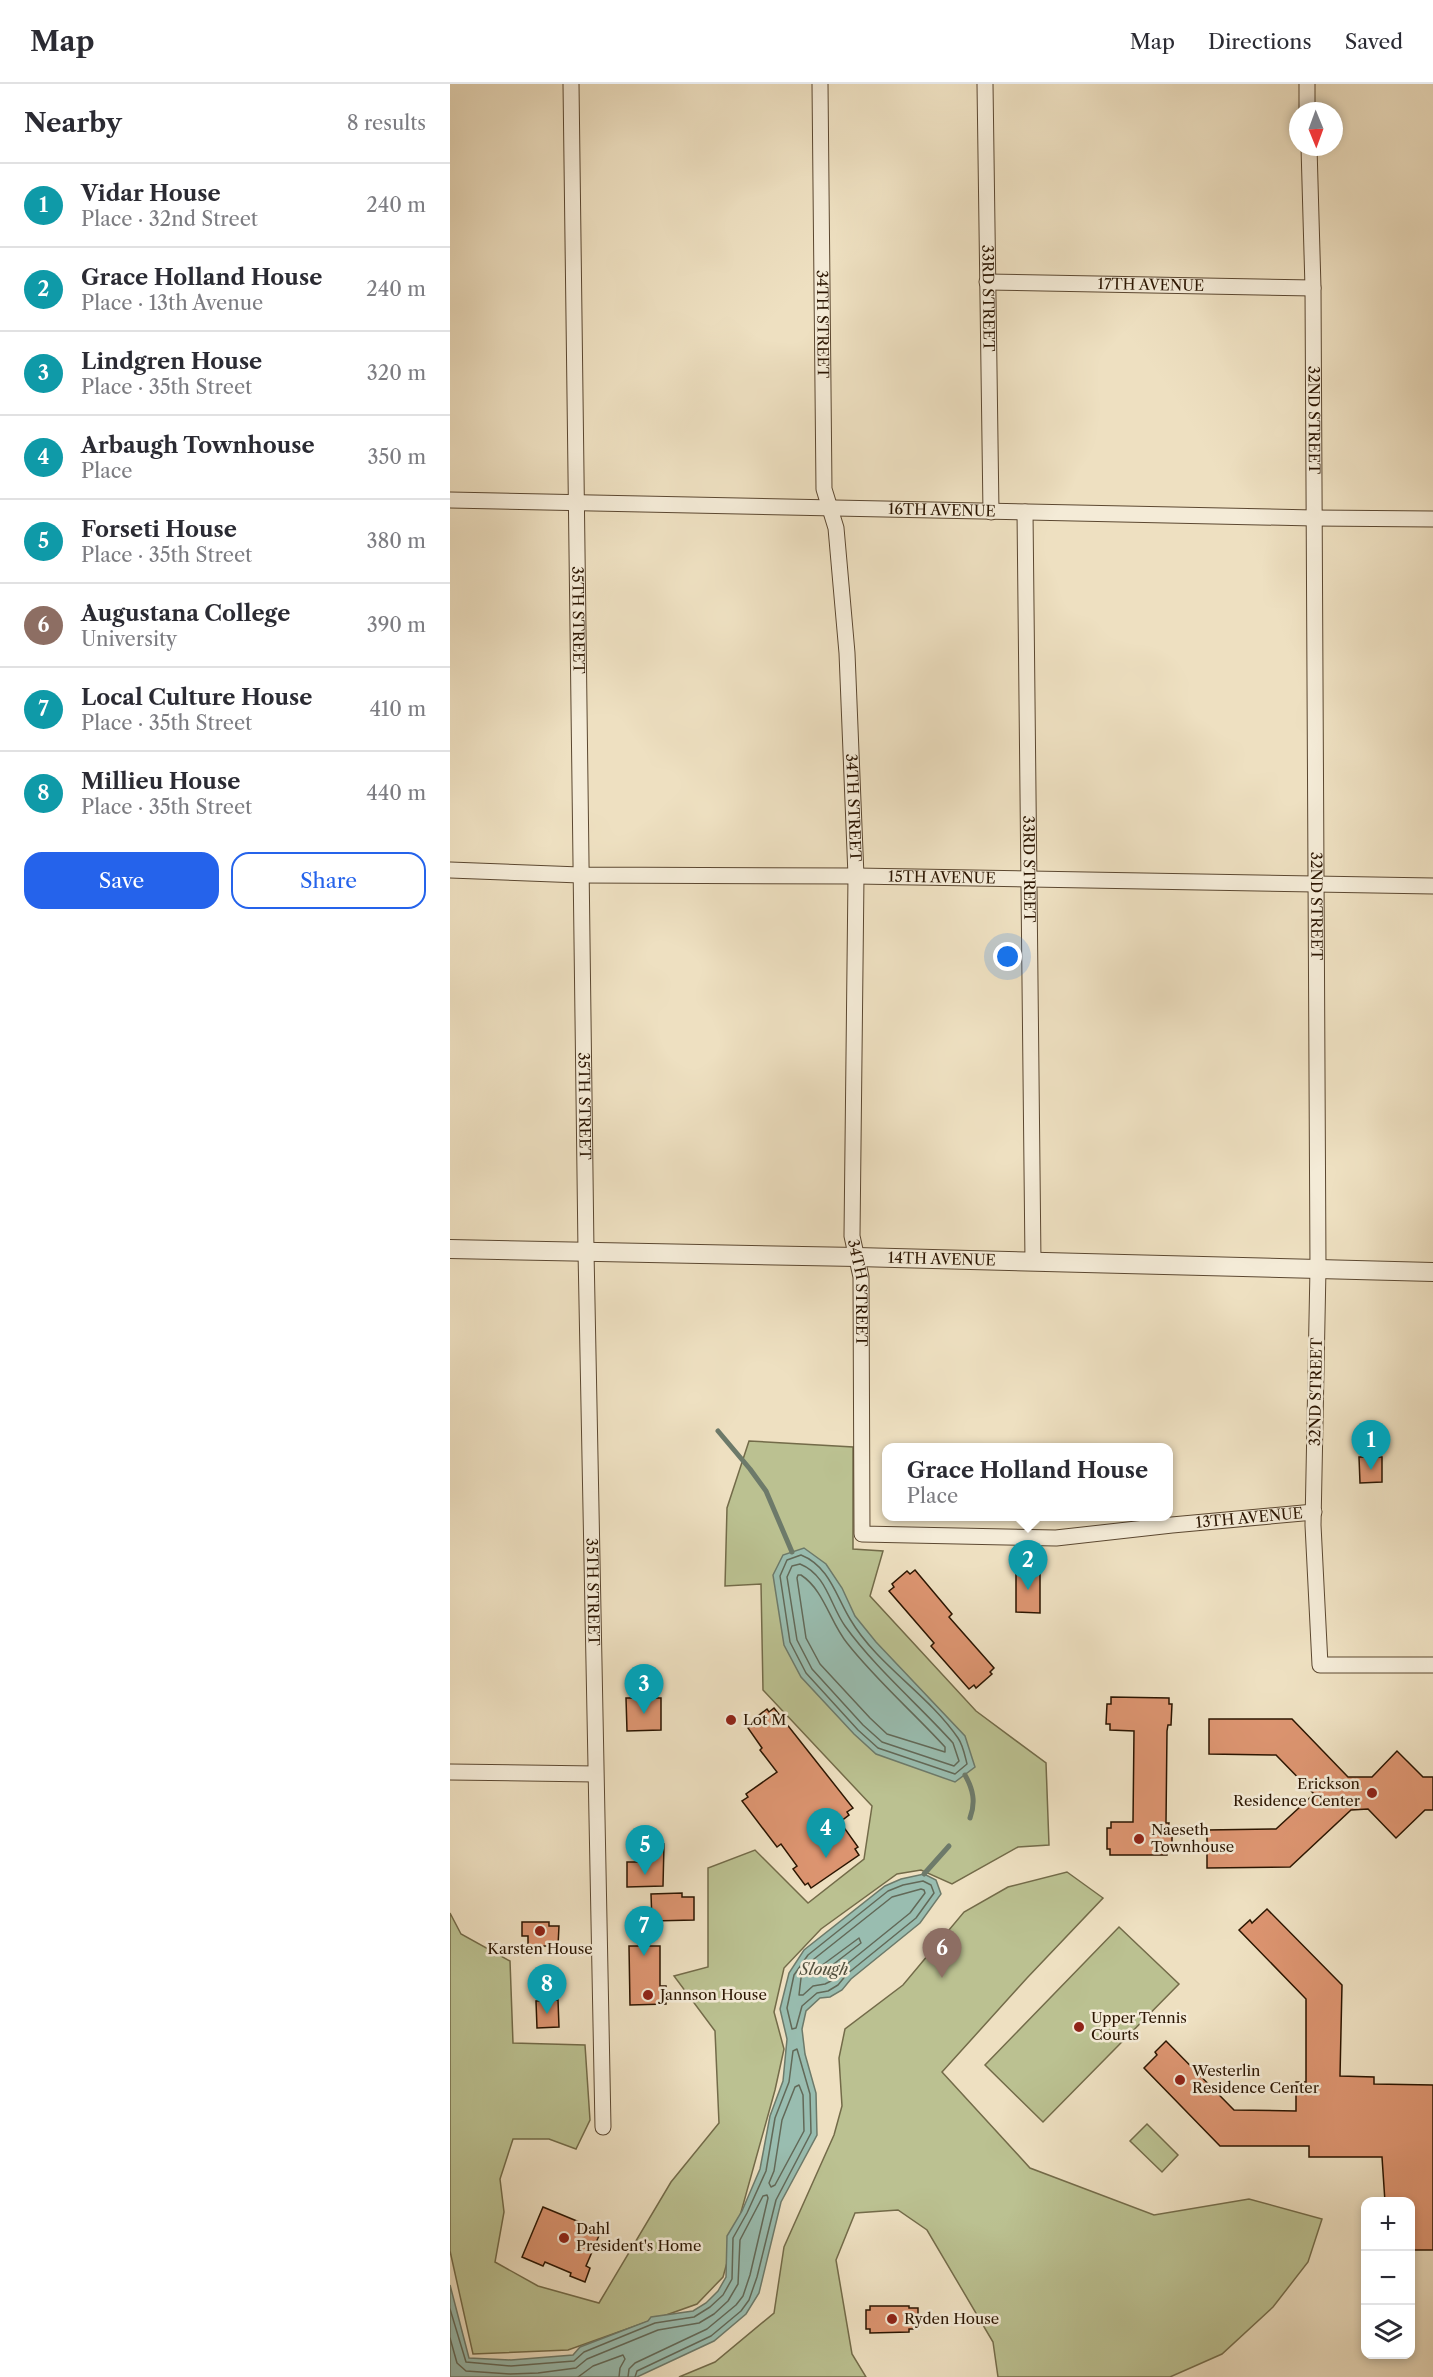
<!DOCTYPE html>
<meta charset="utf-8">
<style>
:root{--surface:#fff;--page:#f7f7f7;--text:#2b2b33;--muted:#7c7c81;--line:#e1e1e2;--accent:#2563eb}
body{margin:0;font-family:"Libre Caslon Text",serif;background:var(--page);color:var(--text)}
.controls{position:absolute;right:18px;bottom:18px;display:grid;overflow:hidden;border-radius:12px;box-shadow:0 3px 9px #0003}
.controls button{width:54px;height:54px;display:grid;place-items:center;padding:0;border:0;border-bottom:2px solid var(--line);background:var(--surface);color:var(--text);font:30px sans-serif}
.compass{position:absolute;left:839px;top:18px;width:54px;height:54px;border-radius:50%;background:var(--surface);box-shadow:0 3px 9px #0003;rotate:179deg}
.you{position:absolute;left:558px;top:873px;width:21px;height:21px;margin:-15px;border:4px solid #fff;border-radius:50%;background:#1a73e8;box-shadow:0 0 0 9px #1a73e833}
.badge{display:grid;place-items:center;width:39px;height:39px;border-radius:50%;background:var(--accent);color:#fff;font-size:20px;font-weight:700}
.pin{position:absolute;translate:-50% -50px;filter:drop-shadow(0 2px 3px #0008)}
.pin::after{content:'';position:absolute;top:32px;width:21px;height:18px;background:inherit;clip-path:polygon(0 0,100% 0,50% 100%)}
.popup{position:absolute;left:432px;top:1359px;width:291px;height:78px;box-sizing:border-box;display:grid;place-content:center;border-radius:12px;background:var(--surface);filter:drop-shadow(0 2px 4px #0005);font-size:20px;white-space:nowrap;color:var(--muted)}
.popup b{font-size:22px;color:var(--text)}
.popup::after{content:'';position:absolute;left:50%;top:100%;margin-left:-12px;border:12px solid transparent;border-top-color:var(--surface)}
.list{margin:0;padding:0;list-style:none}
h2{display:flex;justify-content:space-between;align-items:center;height:78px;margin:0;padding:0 24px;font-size:26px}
h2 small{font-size:20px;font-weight:400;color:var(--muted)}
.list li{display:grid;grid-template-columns:39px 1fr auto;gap:18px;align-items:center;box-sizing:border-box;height:84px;padding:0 24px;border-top:2px solid var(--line)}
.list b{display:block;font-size:22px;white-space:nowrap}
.list p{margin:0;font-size:20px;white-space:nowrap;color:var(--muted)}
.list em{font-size:20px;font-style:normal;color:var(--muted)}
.actions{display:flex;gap:12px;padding:18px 24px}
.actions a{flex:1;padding:14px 0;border:2px solid var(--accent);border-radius:18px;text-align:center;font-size:21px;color:var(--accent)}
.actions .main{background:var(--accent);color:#fff}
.icon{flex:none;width:33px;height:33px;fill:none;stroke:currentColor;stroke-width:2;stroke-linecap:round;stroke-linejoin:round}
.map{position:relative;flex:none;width:983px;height:2293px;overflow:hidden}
header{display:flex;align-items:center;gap:36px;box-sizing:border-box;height:84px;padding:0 30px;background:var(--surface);border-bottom:2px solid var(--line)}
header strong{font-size:28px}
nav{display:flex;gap:33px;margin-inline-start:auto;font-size:21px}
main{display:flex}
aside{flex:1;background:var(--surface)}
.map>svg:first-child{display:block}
</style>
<header>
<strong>Map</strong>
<nav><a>Map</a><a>Directions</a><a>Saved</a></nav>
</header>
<main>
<aside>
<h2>Nearby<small>8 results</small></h2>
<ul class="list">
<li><span class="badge" style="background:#0f9aa8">1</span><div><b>Vidar House</b><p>Place · 32nd Street</p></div><em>240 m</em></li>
<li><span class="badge" style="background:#0f9aa8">2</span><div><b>Grace Holland House</b><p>Place · 13th Avenue</p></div><em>240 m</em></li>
<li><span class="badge" style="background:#0f9aa8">3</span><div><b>Lindgren House</b><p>Place · 35th Street</p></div><em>320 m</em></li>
<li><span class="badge" style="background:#0f9aa8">4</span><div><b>Arbaugh Townhouse</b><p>Place</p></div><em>350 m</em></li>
<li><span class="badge" style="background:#0f9aa8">5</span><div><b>Forseti House</b><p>Place · 35th Street</p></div><em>380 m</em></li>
<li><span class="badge" style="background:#8d6e63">6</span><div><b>Augustana College</b><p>University</p></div><em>390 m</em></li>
<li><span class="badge" style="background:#0f9aa8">7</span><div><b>Local Culture House</b><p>Place · 35th Street</p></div><em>410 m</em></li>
<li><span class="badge" style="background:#0f9aa8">8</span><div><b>Millieu House</b><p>Place · 35th Street</p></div><em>440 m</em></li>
</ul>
<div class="actions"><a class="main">Save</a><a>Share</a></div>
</aside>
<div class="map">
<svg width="983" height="2293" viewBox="0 0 983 2293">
<rect width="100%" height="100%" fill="#eee0c1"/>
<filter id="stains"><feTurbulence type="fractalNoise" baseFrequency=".00333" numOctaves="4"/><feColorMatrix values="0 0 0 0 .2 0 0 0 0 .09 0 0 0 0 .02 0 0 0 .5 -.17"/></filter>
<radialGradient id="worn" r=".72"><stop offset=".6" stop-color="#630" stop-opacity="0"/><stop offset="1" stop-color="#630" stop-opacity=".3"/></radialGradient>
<g fill="#bbc191" stroke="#736b49" stroke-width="1.5">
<polygon points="299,1357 403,1363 403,1465 433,1467 420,1512 526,1627 596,1679 599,1761 568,1763 502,1800 471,1786 447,1790 371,1845 334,1884 324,1928 334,1965 325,2006 273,2193 247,2220 118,2266 23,2270 0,2167 0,1829 11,1850 60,1877 63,1959 135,1961 140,2036 126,2065 99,2055 63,2055 50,2095 54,2128 45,2178 88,2202 149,2219 221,2098 269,2039 265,1947 224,1892 258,1883 258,1784 305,1766 358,1819 414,1775 422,1722 313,1606 311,1500 275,1502 277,1424"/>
<polygon points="617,1788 653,1814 577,1894 492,1988 580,2084 704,2131 799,2115 872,2135 858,2178 823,2223 772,2270 720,2293 548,2293 543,2258 477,2146 448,2126 405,2129 386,2176 402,2270 416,2293 229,2293 265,2278 324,2229 334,2163 384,2051 392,2022 389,1974 395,1945 453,1901 514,1828 558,1803"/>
<polygon points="669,1843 729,1900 593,2038 535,1981"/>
<polygon points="697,2040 728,2071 712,2088 680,2057"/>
</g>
<g fill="#99bdb0" stroke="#6d7a6a" stroke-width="1.5">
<polygon points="354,1464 376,1480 392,1504 405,1532 426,1558 515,1652 525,1683 505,1698 426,1670 404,1650 351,1593 334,1561 323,1491 333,1471"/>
<polygon points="474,1790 486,1796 491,1810 470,1839 401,1895 392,1906 380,1913 370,1914 356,1927 352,1945 355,1970 366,2009 367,2051 331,2118 309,2209 296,2230 264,2257 187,2293 0,2293 0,2201 19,2274 61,2276 123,2271 130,2263 198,2237 201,2233 243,2227 256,2219 268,2207 276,2193 277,2152 292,2127 310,2085 320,2032 333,1997 337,1955 330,1925 339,1889 354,1866 435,1802 451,1795"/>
</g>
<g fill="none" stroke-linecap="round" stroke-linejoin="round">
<g stroke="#626958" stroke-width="1.5">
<path d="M351 1471C379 1482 386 1512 400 1535 427 1581 478 1610 508 1654 513 1661 515 1672 517 1680L505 1690 428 1664 408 1646 356 1589 340 1558 330 1492 337 1476Z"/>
<path d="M350 1480C377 1491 380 1521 395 1542 426 1585 468 1620 503 1659L509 1677 504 1682 432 1658 413 1641 362 1585 347 1556 337 1493 342 1482Z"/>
<path d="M348 1491H351C374 1506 380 1538 397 1559 426 1596 463 1628 495 1663V1668L437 1650 420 1634 370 1580 356 1554 347 1494Z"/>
<polygon points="473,1797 481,1801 484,1809 466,1834 397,1890 388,1901 378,1907 367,1909 352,1922 346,1944 342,1945 337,1924 344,1891 358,1871 438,1807 453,1801"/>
<polygon points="471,1805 474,1806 475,1809 460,1829 392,1884 383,1896 375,1900 363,1902 353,1911 349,1911 351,1894 364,1875 442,1813"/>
<polygon points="409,1854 411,1859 385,1879 377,1889 372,1891 367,1890 371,1882"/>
<polygon points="349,2001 353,2011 354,2047 325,2101 321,2103 319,2099 324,2087 332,2036 345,2003"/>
<polyline points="0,2225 16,2278 61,2282 124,2277 134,2268 205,2239 244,2233 260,2223 273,2211 282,2195 283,2154 297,2129 316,2087 325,2034 339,1998 343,1967 347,1965 360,2010 361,2049 326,2116 307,2193 299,2216 291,2227 261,2252 187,2287 185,2293"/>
<polyline points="0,2254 7,2279 16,2287 60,2290 88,2289 126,2284 137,2275 208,2246 249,2239 264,2230 278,2217 288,2200 290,2156 313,2112 317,2111 318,2114 300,2191 293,2212 286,2221 257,2245 185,2279 179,2285 178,2293"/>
<polyline points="128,2293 143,2282 173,2271 175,2275 170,2284 169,2293"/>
</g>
<g stroke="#6d7a6a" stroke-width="5">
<polyline points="268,1347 300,1385 316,1407 342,1468"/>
<path d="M515 1691C523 1705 526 1718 520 1734"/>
<polyline points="474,1790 499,1762"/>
</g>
</g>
<g fill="#dd9571" stroke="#2b1501" stroke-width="1.5">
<polygon points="909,1373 932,1373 932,1398 910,1399"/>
<polygon points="566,1483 590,1483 590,1529 566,1528"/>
<polygon points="465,1486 502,1530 499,1533 544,1584 540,1588 542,1590 526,1604 524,1601 519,1605 481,1562 484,1559 439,1507 444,1503 442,1500 457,1487 460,1490"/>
<polygon points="661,1613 719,1614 719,1620 722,1620 721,1641 718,1641 717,1647 716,1739 719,1739 718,1745 722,1745 722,1765 717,1765 717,1771 660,1771 660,1765 657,1765 657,1744 661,1744 661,1738 683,1738 684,1647 660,1646 660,1640 656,1640 657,1620 661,1620"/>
<polygon points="176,1614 211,1614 211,1646 177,1647"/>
<polygon points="324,1624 403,1724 397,1728 399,1731 390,1738 408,1763 405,1765 409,1771 361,1804 358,1799 355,1801 343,1785 347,1782 331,1760 327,1763 292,1717 298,1713 296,1710 327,1688 310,1666 312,1664 298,1644 302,1641 300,1638 317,1625 319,1628"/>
<polygon points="759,1635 842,1635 898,1693 922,1693 947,1667 973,1693 983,1693 983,1726 975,1726 946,1754 918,1725 901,1726 840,1783 757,1784 757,1746 826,1745 864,1710 826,1671 759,1670"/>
<polygon points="193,1760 214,1760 213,1802 177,1803 177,1778 193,1778"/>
<polygon points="232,1809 232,1813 244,1813 244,1836 202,1837 201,1810"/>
<polygon points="817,1825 892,1901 890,1992 924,1993 924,2000 983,2001 983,2166 960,2166 960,2118 935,2118 932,2073 859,2073 859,2062 770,2062 694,1984 707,1971 705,1968 716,1957 784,2026 846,2027 846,1998 856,1998 856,1915 789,1846 800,1836 802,1839"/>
<polygon points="72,1838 99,1838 99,1842 109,1842 108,1862 78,1862 78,1852 72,1852"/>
<polygon points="179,1862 210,1862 210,1902 216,1902 216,1920 180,1921"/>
<polygon points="108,1916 109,1943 87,1944 86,1917"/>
<polygon points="93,2123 151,2147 136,2182 140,2184 135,2198 120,2192 121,2189 95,2178 93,2182 72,2173"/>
<polygon points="420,2222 459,2222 459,2224 468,2224 468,2245 459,2245 459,2248 420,2249 420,2245 416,2245 416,2226 420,2226"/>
</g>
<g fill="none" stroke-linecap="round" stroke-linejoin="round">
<g stroke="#5c4831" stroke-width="17">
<g id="minor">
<path id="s1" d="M121 0 136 1167 153 2043"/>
<path id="s2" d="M370 0 374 405 386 444 397 569 406 792 402 1152 411 1193 412 1450 606 1454 722 1441 864 1428"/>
<path id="s3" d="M535 0 541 428"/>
<polyline points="857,0 857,27"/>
<path id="s4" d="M859 63 863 204 868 1184 863 1441 870 1581H983"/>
<path id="s5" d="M537 198 863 204"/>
<path id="s6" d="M0 416 864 434 983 435"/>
<path id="s7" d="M575 428 583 1178"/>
<path id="s8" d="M0 786 130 791 406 792 983 802"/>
<polyline points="0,1688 145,1690"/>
</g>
</g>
<g stroke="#5c4831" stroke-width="20">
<g id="tertiary">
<path id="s9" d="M0 1165 407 1173 983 1188"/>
</g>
</g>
<use href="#minor" stroke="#f4ebd7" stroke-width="15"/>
<use href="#tertiary" stroke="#f4ebd7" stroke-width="18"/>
</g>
<g fill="#8f2418" stroke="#f4ebd7" stroke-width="2">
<circle cx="281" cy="1636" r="6"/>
<circle cx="922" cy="1709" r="6"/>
<circle cx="689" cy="1755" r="6"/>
<circle cx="90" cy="1847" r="6"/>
<circle cx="198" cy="1911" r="6"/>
<circle cx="629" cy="1943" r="6"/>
<circle cx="730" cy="1996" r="6"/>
<circle cx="114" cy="2154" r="6"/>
<circle cx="442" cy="2235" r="6"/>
</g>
<g text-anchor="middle" stroke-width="5" stroke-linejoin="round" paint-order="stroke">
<g font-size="15" fill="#2b1501" stroke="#f4ebd7">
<text dy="5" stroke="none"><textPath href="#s5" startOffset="164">17TH AVENUE</textPath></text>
<text dy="5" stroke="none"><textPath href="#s3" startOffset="214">33RD STREET</textPath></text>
<text dy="5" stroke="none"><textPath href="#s2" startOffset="240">34TH STREET</textPath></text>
<text dy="5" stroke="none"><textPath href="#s4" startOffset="273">32ND STREET</textPath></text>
<text dy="5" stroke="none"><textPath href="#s6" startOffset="492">16TH AVENUE</textPath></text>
<text dy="5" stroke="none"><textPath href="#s1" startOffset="536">35TH STREET</textPath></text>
<text dy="5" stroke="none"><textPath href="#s2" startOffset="726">34TH STREET</textPath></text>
<text dy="5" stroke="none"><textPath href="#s7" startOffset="357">33RD STREET</textPath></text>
<text dy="5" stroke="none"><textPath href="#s8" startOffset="492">15TH AVENUE</textPath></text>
<text dy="5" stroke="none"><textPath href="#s4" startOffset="759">32ND STREET</textPath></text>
<text dy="5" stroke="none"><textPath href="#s1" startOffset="1022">35TH STREET</textPath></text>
<text dy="5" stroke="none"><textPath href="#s9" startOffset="492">14TH AVENUE</textPath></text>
<text dy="5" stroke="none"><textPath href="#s2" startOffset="1212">34TH STREET</textPath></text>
<text transform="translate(866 1308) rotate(-89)" y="5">32ND STREET</text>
<text dy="5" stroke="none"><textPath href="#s2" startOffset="1842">13TH AVENUE</textPath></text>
<text dy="5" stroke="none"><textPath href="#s1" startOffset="1508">35TH STREET</textPath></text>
</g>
<g font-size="15" fill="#2b1501" stroke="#f4ebd7" text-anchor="start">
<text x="293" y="1641">Lot M</text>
<text x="910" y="1705" text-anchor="end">Erickson<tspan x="910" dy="17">Residence Center</tspan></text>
<text x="701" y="1751">Naeseth<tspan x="701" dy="17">Townhouse</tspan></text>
<text x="90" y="1870" text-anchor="middle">Karsten House</text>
<text x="210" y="1916">Jannson House</text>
<text x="641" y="1939">Upper Tennis<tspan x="641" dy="17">Courts</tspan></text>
<text x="742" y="1992">Westerlin<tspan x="742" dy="17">Residence Center</tspan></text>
<text x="126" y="2150">Dahl<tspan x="126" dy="17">President's Home</tspan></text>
<text x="454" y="2240">Ryden House</text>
</g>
<g font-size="16" font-style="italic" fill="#52503e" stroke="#f4ebd7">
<text x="374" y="1891">Slough</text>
</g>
</g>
<rect width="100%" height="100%" filter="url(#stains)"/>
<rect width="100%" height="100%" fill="url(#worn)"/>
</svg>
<div class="controls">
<button>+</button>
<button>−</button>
<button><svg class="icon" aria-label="layers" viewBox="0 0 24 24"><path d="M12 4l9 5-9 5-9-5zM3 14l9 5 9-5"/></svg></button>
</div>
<svg class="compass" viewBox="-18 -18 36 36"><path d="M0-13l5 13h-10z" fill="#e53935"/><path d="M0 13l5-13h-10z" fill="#7c7c81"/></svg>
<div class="you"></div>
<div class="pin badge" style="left:921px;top:1386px;background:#0f9aa8">1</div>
<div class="pin badge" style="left:578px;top:1506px;background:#0f9aa8">2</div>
<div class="popup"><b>Grace Holland House</b>Place</div>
<div class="pin badge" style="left:194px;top:1630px;background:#0f9aa8">3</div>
<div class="pin badge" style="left:376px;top:1774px;background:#0f9aa8">4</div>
<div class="pin badge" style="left:195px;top:1791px;background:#0f9aa8">5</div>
<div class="pin badge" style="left:492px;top:1894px;background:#8d6e63">6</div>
<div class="pin badge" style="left:194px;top:1872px;background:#0f9aa8">7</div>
<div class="pin badge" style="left:97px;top:1930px;background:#0f9aa8">8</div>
</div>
</main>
